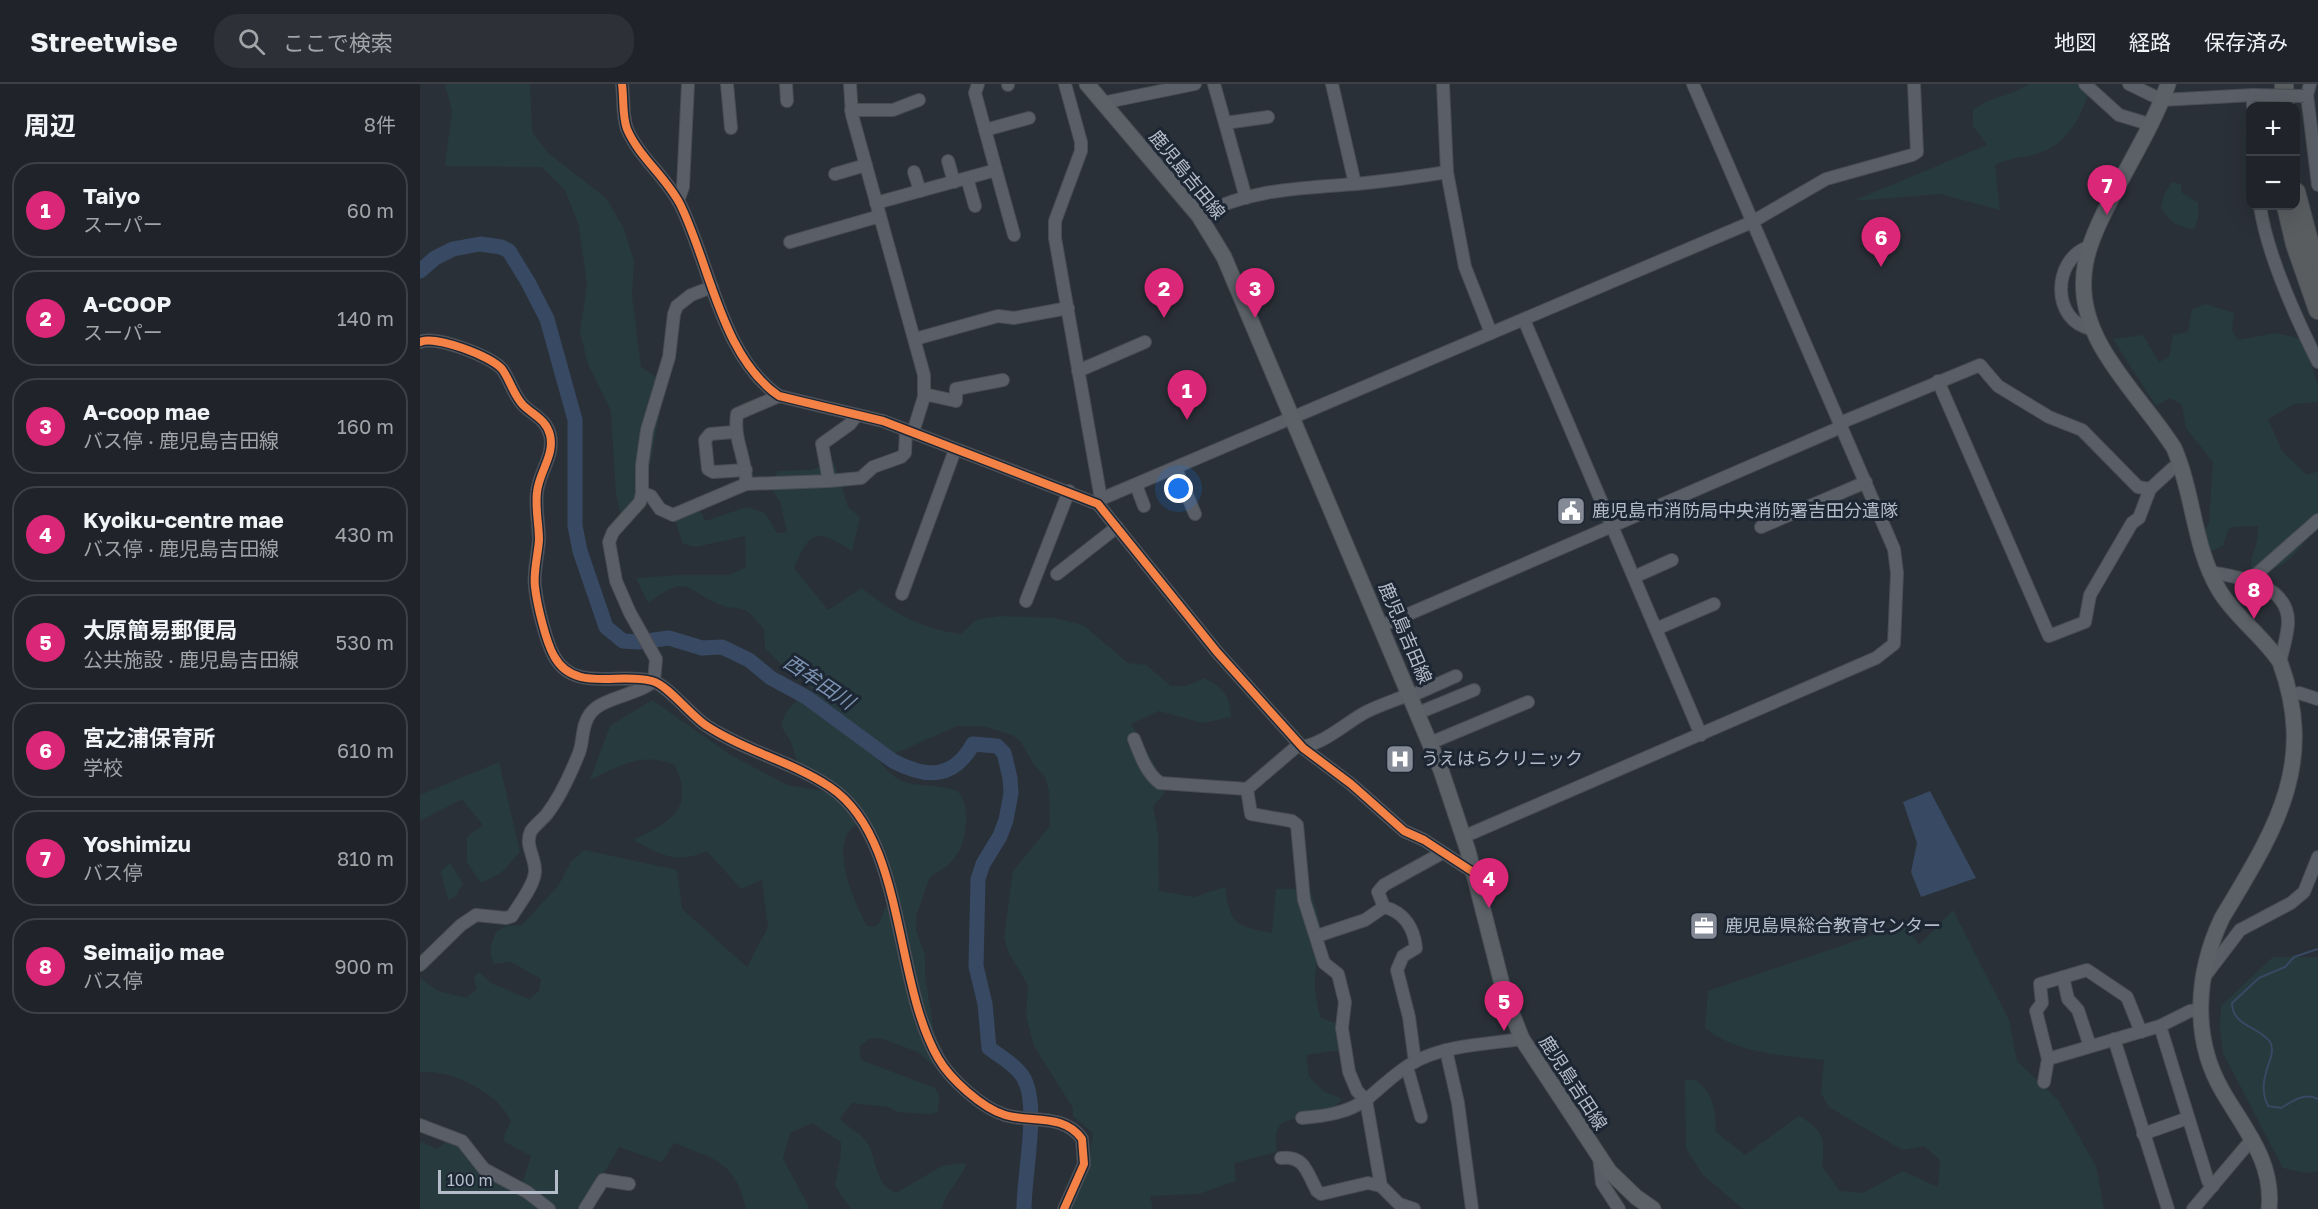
<!DOCTYPE html>
<html lang="ja">
<meta charset="utf-8">
<style>
:root{--surface:#20242a;--page:#2d3036;--text:#f1f3f6;--muted:#a2a4a8;--line:#3d4147;--accent:#db2777}
body{margin:0;font-family:"Golos Text","Noto Sans JP",sans-serif;background:var(--page);color:var(--text)}
.controls{position:absolute;right:18px;top:18px;display:grid;overflow:hidden;border-radius:12px;box-shadow:0 6px 24px #0002}
.controls button{width:54px;height:54px;display:grid;place-items:center;padding:0;border:0;border-bottom:2px solid var(--line);background:var(--surface);color:var(--text);font:30px sans-serif}
.scale{position:absolute;left:18px;bottom:15px;width:120px;box-sizing:border-box;padding-left:6px;border:3px solid #b4bcc9;border-top:0;font-size:16px;line-height:21px;white-space:nowrap;color:#b4bcc9;-webkit-text-stroke:4px #1d2633;paint-order:stroke}
.you{position:absolute;left:759px;top:405px;width:21px;height:21px;margin:-15px;border:4px solid #fff;border-radius:50%;background:#1a73e8;box-shadow:0 0 0 9px #1a73e833}
.badge{display:grid;place-items:center;width:39px;height:39px;border-radius:50%;background:var(--accent);color:#fff;font-size:20px;font-weight:700}
.pin{position:absolute;translate:-50% -50px;filter:drop-shadow(0 2px 3px #0008)}
.pin::after{content:'';position:absolute;top:32px;width:21px;height:18px;background:inherit;clip-path:polygon(0 0,100% 0,50% 100%)}
.list{margin:0;padding:0;list-style:none}
h2{display:flex;justify-content:space-between;align-items:center;height:78px;margin:0;padding:0 24px;font-size:26px}
h2 small{font-size:20px;font-weight:400;color:var(--muted)}
.list li{display:grid;grid-template-columns:39px 1fr auto;gap:18px;align-items:center;box-sizing:border-box;height:96px;margin:0 12px 12px;padding:0 12px;border:2px solid var(--line);border-radius:24px}
.list b{display:block;font-size:22px;white-space:nowrap}
.list p{margin:0;font-size:20px;white-space:nowrap;color:var(--muted)}
.list em{font-size:20px;font-style:normal;color:var(--muted)}
.icon{flex:none;width:33px;height:33px;fill:none;stroke:currentColor;stroke-width:2;stroke-linecap:round;stroke-linejoin:round}
.map{position:relative;flex:none;width:1898px;height:1125px;overflow:hidden}
header{display:flex;align-items:center;gap:36px;box-sizing:border-box;height:84px;padding:0 30px;background:var(--surface);border-bottom:2px solid var(--line)}
header strong{font-size:28px}
nav{display:flex;gap:33px;margin-inline-start:auto;font-size:21px}
.search{width:420px;height:54px;background:var(--page);display:flex;align-items:center;gap:15px;box-sizing:border-box;padding:0 21px;border-radius:24px;color:var(--muted);font-size:22px}
main{display:flex}
aside{flex:1;background:var(--surface)}
.map>svg:first-child{display:block}
</style>
<header>
<strong>Streetwise</strong>
<div class="search"><svg class="icon" aria-label="search" viewBox="0 0 24 24"><circle cx="10" cy="10" r="6"/><path d="M15 15l6 6"/></svg>ここで検索</div>
<nav><a>地図</a><a>経路</a><a>保存済み</a></nav>
</header>
<main>
<aside>
<h2>周辺<small>8件</small></h2>
<ul class="list">
<li><span class="badge">1</span><div><b>Taiyo</b><p>スーパー</p></div><em>60 m</em></li>
<li><span class="badge">2</span><div><b>A-COOP</b><p>スーパー</p></div><em>140 m</em></li>
<li><span class="badge">3</span><div><b>A-coop mae</b><p>バス停 · 鹿児島吉田線</p></div><em>160 m</em></li>
<li><span class="badge">4</span><div><b>Kyoiku-centre mae</b><p>バス停 · 鹿児島吉田線</p></div><em>430 m</em></li>
<li><span class="badge">5</span><div><b>大原簡易郵便局</b><p>公共施設 · 鹿児島吉田線</p></div><em>530 m</em></li>
<li><span class="badge">6</span><div><b>宮之浦保育所</b><p>学校</p></div><em>610 m</em></li>
<li><span class="badge">7</span><div><b>Yoshimizu</b><p>バス停</p></div><em>810 m</em></li>
<li><span class="badge">8</span><div><b>Seimaijo mae</b><p>バス停</p></div><em>900 m</em></li>
</ul>
</aside>
<div class="map">
<svg width="1898" height="1125" viewBox="0 0 1898 1125">
<rect width="100%" height="100%" fill="#2a3038"/>
<g fill="#273a3e">
<polygon points="25,0 110,0 112,48 128,69 186,114 204,145 214,177 212,212 221,283 245,299 225,409 202,437 196,409 191,327 168,280 160,248 167,201 159,142 145,106 122,83 25,82 32,27"/>
<path d="M1609 0H1669L1671 3C1661 31 1649 61 1616 70 1601 74 1589 74 1575 81L1580 126 1520 110 1433 117 1567 61 1553 42V26C1571 12 1590 13 1609 0Z"/>
<path d="M1752 98 1761 101V108L1778 119V134L1774 145C1758 143 1750 138 1741 124L1744 111Z"/>
<path d="M1785 220 1814 229 1812 246 1818 256 1855 249 1883 255 1898 302V318L1874 320 1848 335 1862 367 1887 391 1898 387V443C1877 465 1865 492 1831 486 1830 470 1840 459 1838 442L1811 443 1807 448 1803 462 1781 472 1777 458 1789 439 1793 378 1766 344 1762 321 1750 314 1736 322 1693 255 1723 251 1739 278 1749 273 1753 251 1768 248 1772 225Z"/>
<path d="M414 378 428 423 440 433 432 467C397 444 390 446 374 484L408 526 442 504C470 528 505 546 541 550L556 536 580 532 634 534 663 541 708 579 726 581 751 602H766L784 594C803 603 810 612 811 633L783 639 739 627 711 640 739 689 744 710 733 722 738 750 739 807 774 813 805 803C810 841 816 842 852 849L856 805H884L892 811C895 822 901 837 900 849 898 884 889 897 901 934L921 941 922 966 886 971 889 993 903 1007 922 1015C918 1019 913 1027 908 1029 884 1040 849 1023 857 1068L814 1079 816 1097 779 1110 730 1112 733 1125H648L668 1082 673 1049 653 1032V1024L614 962 606 932 608 901 589 869 584 854 593 787 630 742 629 707 625 693 613 679 601 658 592 651 562 642H537L474 670 456 673C479 702 485 699 520 703 526 704 532 704 538 708 544 713 545 722 546 729 546 762 539 777 510 793L496 832V846L505 871V891L514 949 532 986 507 948 461 763 453 745 435 719 379 684 371 658 361 642C366 623 375 617 392 609L387 589 366 585 345 564 344 545C339 540 333 531 327 527 321 523 311 525 304 522 265 508 271 487 228 519L216 494 260 491H309L326 483 325 452 276 463 263 460 253 430 280 426 285 437 327 423 345 429 357 449 367 448 360 417 349 402 358 387 391 386Z"/>
<path d="M232 616 311 671 367 701 409 708 441 737C437 741 430 745 427 750 415 776 435 819 447 842L454 843 460 838 465 823 470 824 500 951 523 990 498 968 459 954 449 955 439 963 441 976 515 1004 519 1011 518 1028 510 1030 477 1028 469 1023 432 1019 420 1034C427 1044 442 1049 448 1060 457 1077 455 1101 476 1109L522 1082 544 1079 546 1081C540 1097 525 1108 522 1125H431L415 1102 421 1070V1058L392 1039 370 1049 363 1075 389 1123 386 1125H326C316 1078 295 1075 254 1059L242 1078 199 1063 163 1125H133L102 1100 111 1072 85 1058 83 1053 91 1038C80 1009 30 985 0 988V894L18 907 46 914 57 905 54 893 59 888 71 899 109 915 119 907 121 895 91 878 74 880C68 869 71 859 76 848L86 842 102 841 138 802 151 778 164 766 257 786 262 825 327 883 348 843 342 796 321 805 287 767C254 781 243 771 213 756 234 746 266 733 262 704 262 696 257 688 255 681 222 667 199 682 170 696L190 642Z"/>
<polygon points="79,678 100,768 81,789 61,799 47,778 47,753 63,741 42,715 0,737 0,711"/>
<polygon points="30,779 43,799 36,812 28,816 21,787"/>
<path d="M1533 826 1589 936 1597 977 1638 1016 1676 1082 1684 1125H1323L1283 1091 1266 1064 1265 996H1276C1294 1009 1295 1027 1296 1048L1325 1071 1379 1032C1403 1045 1406 1056 1402 1083L1420 1107 1443 1109 1483 1087 1518 1103 1520 1076 1504 1062 1482 1066 1409 1023 1401 1009 1404 976C1363 971 1317 970 1285 944L1288 907 1485 840 1499 861Z"/>
<polygon points="1853,873 1898,873 1898,1087 1887,1089 1863,1084 1803,969 1800,942 1801,922"/>
<polygon points="0,1057 17,1065 27,1057 33,1057 123,1125 0,1125"/>
</g>
<polygon fill="#384963" points="1510,707 1556,794 1501,813 1491,788 1497,759 1483,718"/>
<g fill="none" stroke-linecap="round" stroke-linejoin="round">
<path stroke="#384963" stroke-width="2" d="M1898 865 1874 873 1865 883 1839 894 1812 919C1812 942 1840 943 1850 958 1859 973 1834 993 1848 1022L1861 1024C1873 1017 1884 1008 1898 1015"/>
<path stroke="#384963" stroke-width="15" d="M0 187 15 174 33 165 60 160 81 163 89 167 108 198 127 235 155 336V442L160 467 186 543 203 557 219 558 249 554 282 564 302 563 329 576 351 594 386 613 473 677C506 694 533 696 553 660L577 662 584 669 590 694 591 709 586 736 580 752 563 780 558 795 556 882 565 920 569 964C581 973 601 984 606 999 618 1028 604 1091 604 1125"/>
<g stroke="#484c53" stroke-width="14">
<g id="minor">
<path d="M202 0C204 15 202 31 207 45 219 73 246 93 260 120 290 180 301 272 359 312L463 337 678 420 797 568 883 664 931 700 984 747 1004 756 1053 788"/>
<polyline points="307,0 311,44"/>
<polyline points="366,0 367,17"/>
<polyline points="430,0 432,31 504,291 504,313 493,348"/>
<polyline points="588,0 588,1"/>
<polyline points="645,0 661,58 661,67 635,137 635,154 681,415 678,420"/>
<polyline points="794,0 826,114"/>
<polyline points="912,0 935,100"/>
<polyline points="1023,0 1027,88 1045,183 1071,249"/>
<polyline points="1665,0 1699,31 1729,40"/>
<polyline points="1709,0 1742,16 1833,11 1833,22"/>
<polyline points="1890,0 1887,11 1898,101"/>
<polyline points="682,19 775,0"/>
<polyline points="431,26 473,26 499,16"/>
<polyline points="805,39 848,33"/>
<polyline points="565,46 609,34"/>
<polyline points="528,77 534,98"/>
<polyline points="576,86 594,151"/>
<polyline points="494,88 500,107"/>
<polyline points="415,90 446,81"/>
<polyline points="547,94 555,122"/>
<polyline points="258,117 263,103 268,0"/>
<polyline points="456,119 576,86 555,9 558,0"/>
<path d="M1840 122C1847 170 1876 234 1898 278"/>
<path d="M779 132C827 105 882 104 936 100 966 97 997 93 1027 88"/>
<polyline points="370,158 460,132"/>
<path d="M1668 163C1632 176 1631 238 1672 245"/>
<polyline points="1104,236 1281,651"/>
<polyline points="495,255 578,232 594,234 648,224"/>
<path d="M0 258C16 251 70 272 82 285 90 296 93 310 103 321 113 331 126 335 130 351 135 371 119 388 117 408 115 424 119 440 119 456 118 471 113 488 115 503 117 521 126 558 134 572 154 609 198 588 232 597 248 601 271 632 287 642 325 667 373 678 410 703 486 754 473 896 518 974 530 995 562 1024 585 1031 611 1039 644 1029 662 1055L664 1080 644 1125"/>
<polyline points="658,287 725,258"/>
<polyline points="1518,297 1629,552 1665,538 1670,511 1712,439 1719,434 1730,405"/>
<polyline points="504,310 536,317 536,305 583,296"/>
<polyline points="1420,339 1560,281 1578,302 1629,333 1662,346 1718,403 1730,405 1753,384 1762,382"/>
<polyline points="314,348 290,350 285,356 288,385 293,388 326,386"/>
<polyline points="756,385 775,430"/>
<polyline points="409,397 441,394 453,383 481,373 485,369 486,346"/>
<path d="M326 400C327 373 313 358 317 330L359 312"/>
<polyline points="716,401 724,422"/>
<polyline points="222,409 222,381 227,346 249,273 254,230 257,222 271,211 292,203"/>
<polyline points="681,415 1332,138 1406,95 1492,71 1497,68 1494,0"/>
<polyline points="1341,443 1446,398"/>
<path d="M1790 488C1819 493 1870 500 1868 540 1867 553 1863 566 1860 578"/>
<polyline points="637,490 697,443"/>
<polyline points="1214,493 1252,476"/>
<polyline points="1831,495 1898,436"/>
<polyline points="482,510 535,366"/>
<polyline points="606,517 649,407"/>
<polyline points="961,542 1421,343"/>
<polyline points="1236,545 1294,520"/>
<polyline points="1879,609 1898,615"/>
<path d="M990 610C976 616 960 621 946 628 925 639 900 664 876 663L827 705 831 730 872 737 877 741 884 816 904 879 918 890 925 918 922 944 929 988 937 1007 946 1016 961 1102 979 1120 994 1125"/>
<polyline points="991,612 1036,592"/>
<polyline points="998,629 1054,606"/>
<path d="M714 655C720 670 726 689 740 699L827 705"/>
<polyline points="1010,659 1108,618"/>
<polyline points="1043,753 1456,574 1474,560 1477,489 1474,465 1273,0"/>
<polyline points="897,852 945,836 964,823"/>
<path d="M0 881 41 841 56 831 86 834 92 832C99 820 114 802 115 788 116 774 104 761 111 747 115 741 122 736 127 730 140 713 151 689 159 669 164 656 161 642 170 630 182 613 216 612 234 597L236 575 210 529 196 497 189 458 193 448 220 418 222 409 231 412 240 425 253 431 326 400 409 397 402 360 430 340 437 331"/>
<polyline points="1785,892 1820,846 1871,819 1884,808 1898,773"/>
<polyline points="1643,893 1648,915 1658,926 1670,962"/>
<polyline points="1740,942 1788,1097 1793,1102"/>
<polyline points="1694,955 1748,1125"/>
<polyline points="1026,966 1038,1019 1052,1125"/>
<polyline points="1628,975 1616,927 1622,919 1620,900 1667,886 1707,913 1721,948"/>
<path d="M995 978 989 933 977 886 983 872 996 864C994 844 984 828 964 823L958 808 964 801 1022 769"/>
<polyline points="987,983 1001,1033"/>
<polyline points="1624,998 1628,975 1740,942 1770,927 1780,926"/>
<path d="M882 1034C905 1032 928 1029 947 1015 963 1002 976 988 994 978 1026 961 1067 960 1102 955"/>
<polyline points="0,1041 42,1057 64,1085 107,1108 129,1125"/>
<polyline points="1723,1050 1768,1034"/>
<polyline points="1179,1073 1182,1099 1199,1125"/>
<path d="M861 1074C885 1071 887 1089 897 1107L901 1110 948 1099 961 1102"/>
<polyline points="165,1125 183,1096 209,1100"/>
<polyline points="1773,1125 1833,1054"/>
</g>
</g>
<g stroke="#484c55" stroke-width="17">
<g id="major">
<polyline points="667,0 779,132 804,173 1021,686 1048,767 1085,912 1102,955 1189,1087 1216,1113 1233,1125"/>
<path d="M1748 0C1736 34 1717 66 1700 98 1670 155 1646 197 1680 260 1700 297 1731 328 1754 364 1774 410 1773 462 1799 506 1815 533 1843 552 1860 578 1898 682 1854 747 1802 834 1776 889 1771 954 1803 1008 1825 1046 1854 1078 1849 1125"/>
</g>
</g>
<g stroke="#474c53" stroke-width="20">
<g id="highway">
<polyline points="1864,0 1865,22"/>
<polyline points="1876,108 1898,191"/>
<polyline points="1866,122 1875,160 1898,226"/>
</g>
</g>
<use href="#minor" stroke="#5a5e66" stroke-width="12"/>
<use href="#major" stroke="#5c6168" stroke-width="15"/>
<use href="#highway" stroke="#5a5d60" stroke-width="18"/>
<g stroke="#484c53" stroke-width="14" stroke-linecap="butt">
<polyline id="minor-bridge" points="1833,11 1884,12"/>
</g>
<use href="#minor-bridge" stroke="#5a5e66" stroke-width="12"/>
<g stroke="#1d2633" stroke-width="11">
<g id="cycleway">
<path d="M202 0C204 15 202 31 207 45 219 73 246 93 260 120 290 180 301 272 359 312L463 337 678 420 797 568 883 664 931 700 984 747 1004 756 1053 788"/>
<path d="M0 258C16 251 70 272 82 285 90 296 93 310 103 321 113 331 126 335 130 351 135 371 119 388 117 408 115 424 119 440 119 456 118 471 113 488 115 503 117 521 126 558 134 572 154 609 198 588 232 597 248 601 271 632 287 642 325 667 373 678 410 703 486 754 473 896 518 974 530 995 562 1024 585 1031 611 1039 644 1029 662 1055L664 1080 644 1125"/>
</g>
</g>
<use href="#cycleway" stroke="#f48246" stroke-width="8"/>
</g>
<defs>
<g id="civic-square" transform="scale(1.5)"><rect x="-9" y="-9" width="18" height="18" rx="4" fill="#848b96" stroke="#1d2633"/><path d="M-.6-6.5H3V-4.5H.6V-3L4-1V1h2V6H-6V1h2V-1L-.6-3ZM-1.2 2.5V6h2.4V2.5Z" fill="#fff"/></g>
<g id="hospital-square" transform="scale(1.5)"><rect x="-9" y="-9" width="18" height="18" rx="4" fill="#848b96" stroke="#1d2633"/><path d="M-5-5h3v3.5h4V-5h3V5h-3V1.5h-4V5h-3Z" fill="#fff"/></g>
<g id="office-square" transform="scale(1.5)"><rect x="-9" y="-9" width="18" height="18" rx="4" fill="#848b96" stroke="#1d2633"/><path d="M-6-3h4V-5.5h4V-3h4V5H-6ZM-1-4.5V-3h2v-1.5ZM-6 0V1H6V0Z" fill="#fff"/></g>
</defs>
<g fill-rule="evenodd">
<use href="#civic-square" x="1151" y="427"/>
<use href="#hospital-square" x="980" y="675"/>
<use href="#office-square" x="1284" y="842"/>
</g>
<g text-anchor="middle" stroke-width="6" stroke-linejoin="round" paint-order="stroke">
<g font-size="18" fill="#b4bcc9" stroke="#1d2633">
<text transform="translate(767 91) rotate(51)" y="6">鹿児島吉田線</text>
<text transform="translate(985 549) rotate(67)" y="6">鹿児島吉田線</text>
<text transform="translate(1153 999) rotate(57)" y="6">鹿児島吉田線</text>
</g>
<g font-size="18" fill="#b4bcc9" stroke="#1d2633" text-anchor="start">
<text x="1172" y="433">鹿児島市消防局中央消防署吉田分遣隊</text>
<text x="1001" y="681">うえはらクリニック</text>
<text x="1305" y="848">鹿児島県総合教育センター</text>
</g>
<g font-size="20" font-style="italic" fill="#7c92b1" stroke="#1d2633">
<text transform="translate(399 598) rotate(34)" y="7">西牟田川</text>
</g>
</g>
</svg>
<div class="controls">
<button>+</button>
<button>−</button>
</div>
<div class="scale">100 m</div>
<div class="you"></div>
<div class="pin badge" style="left:767px;top:336px">1</div>
<div class="pin badge" style="left:744px;top:234px">2</div>
<div class="pin badge" style="left:835px;top:234px">3</div>
<div class="pin badge" style="left:1069px;top:824px">4</div>
<div class="pin badge" style="left:1084px;top:947px">5</div>
<div class="pin badge" style="left:1461px;top:183px">6</div>
<div class="pin badge" style="left:1687px;top:131px">7</div>
<div class="pin badge" style="left:1834px;top:535px">8</div>
</div>
</main>
